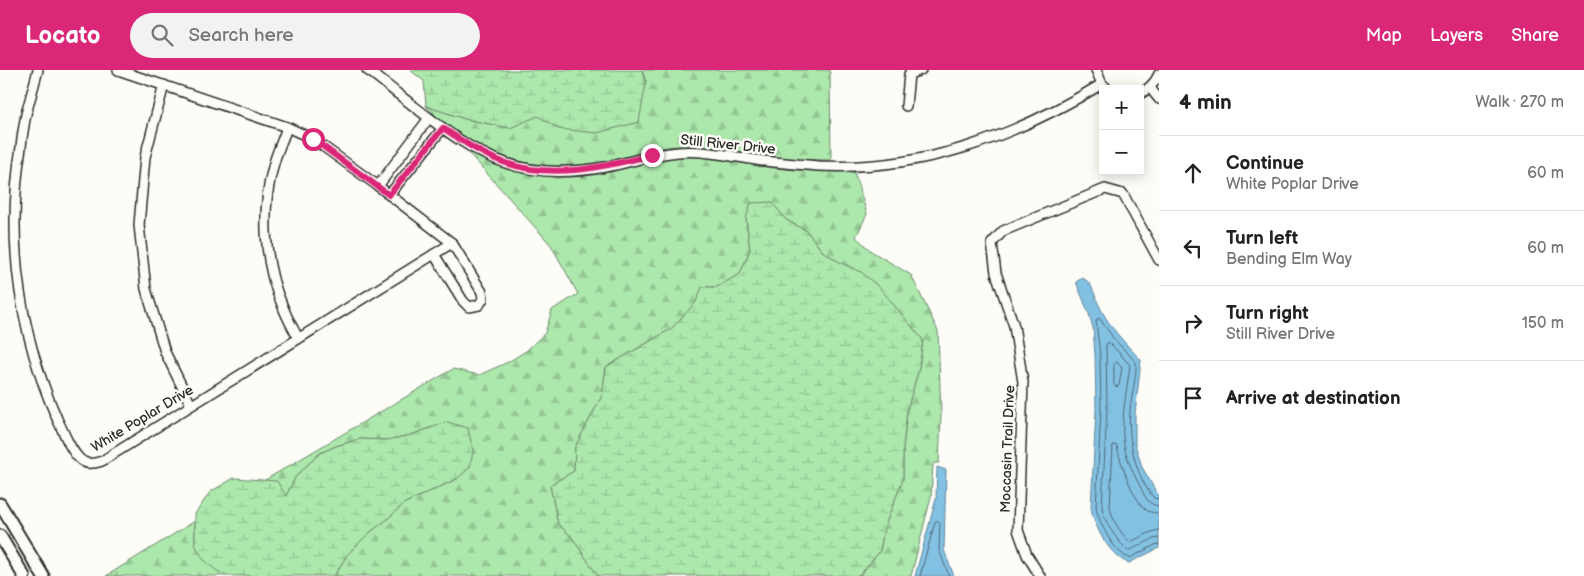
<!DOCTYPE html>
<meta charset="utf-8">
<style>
:root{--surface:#fff;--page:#f2f2f2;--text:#222;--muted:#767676;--line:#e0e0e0;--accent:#db2777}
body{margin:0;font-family:"Balsamiq Sans",sans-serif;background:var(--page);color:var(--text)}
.controls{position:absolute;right:15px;top:15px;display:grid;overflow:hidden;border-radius:0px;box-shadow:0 2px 12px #0003}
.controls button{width:45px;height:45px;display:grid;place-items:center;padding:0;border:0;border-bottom:1px solid var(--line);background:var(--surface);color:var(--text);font:25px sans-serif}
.stop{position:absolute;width:15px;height:15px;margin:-11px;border:4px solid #db2777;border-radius:50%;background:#fff}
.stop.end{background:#db2777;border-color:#fff;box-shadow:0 1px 5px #0008}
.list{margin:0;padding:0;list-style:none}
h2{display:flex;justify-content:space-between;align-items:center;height:65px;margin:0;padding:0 20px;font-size:21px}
h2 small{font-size:16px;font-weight:400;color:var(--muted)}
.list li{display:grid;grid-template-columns:32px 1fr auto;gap:15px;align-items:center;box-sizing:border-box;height:75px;padding:0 20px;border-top:1px solid var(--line)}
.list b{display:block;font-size:19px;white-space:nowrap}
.list p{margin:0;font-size:16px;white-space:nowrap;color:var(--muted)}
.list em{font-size:16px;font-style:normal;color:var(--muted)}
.icon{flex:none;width:28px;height:28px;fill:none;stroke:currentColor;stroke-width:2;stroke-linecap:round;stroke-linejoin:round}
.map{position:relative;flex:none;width:1159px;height:506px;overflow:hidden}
header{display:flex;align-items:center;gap:30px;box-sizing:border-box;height:70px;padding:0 25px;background:var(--accent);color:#fff}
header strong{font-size:24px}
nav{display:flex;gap:28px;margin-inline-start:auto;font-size:18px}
.search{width:350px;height:45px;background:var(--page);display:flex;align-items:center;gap:12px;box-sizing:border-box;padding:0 18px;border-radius:28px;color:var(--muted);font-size:19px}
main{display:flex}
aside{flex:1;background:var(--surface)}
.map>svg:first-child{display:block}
</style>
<header>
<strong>Locato</strong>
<div class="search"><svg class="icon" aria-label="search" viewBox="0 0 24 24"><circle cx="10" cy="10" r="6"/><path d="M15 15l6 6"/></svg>Search here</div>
<nav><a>Map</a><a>Layers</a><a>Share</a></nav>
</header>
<main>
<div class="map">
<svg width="1159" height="506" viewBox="0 0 1159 506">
<defs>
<pattern id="forest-firs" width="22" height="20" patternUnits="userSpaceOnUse" patternTransform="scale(1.25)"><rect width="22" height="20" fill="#ace7ac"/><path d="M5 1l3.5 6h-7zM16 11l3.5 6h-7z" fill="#94c694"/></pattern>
<pattern id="wetland-marsh" width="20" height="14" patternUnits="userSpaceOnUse" patternTransform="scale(1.25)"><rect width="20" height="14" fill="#ace7ac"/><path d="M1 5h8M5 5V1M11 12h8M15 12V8" fill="none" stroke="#94c694"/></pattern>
</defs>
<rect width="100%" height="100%" fill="#fdfcf7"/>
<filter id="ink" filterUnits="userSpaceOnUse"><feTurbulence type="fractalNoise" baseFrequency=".02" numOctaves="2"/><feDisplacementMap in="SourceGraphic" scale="10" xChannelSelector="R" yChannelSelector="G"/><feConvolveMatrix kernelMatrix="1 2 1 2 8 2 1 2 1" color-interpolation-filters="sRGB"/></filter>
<g filter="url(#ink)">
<g fill="url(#forest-firs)" stroke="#6c896c">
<path d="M642 0H830L831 90C812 90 793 89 774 87 743 83 712 75 680 76 653 76 629 88 603 92 579 95 554 98 531 94 493 87 453 65 426 36L465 49 510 58 538 45 559 59 646 12Z"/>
<path d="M466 80C508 106 561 113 609 102 632 96 656 88 680 87 711 85 743 94 774 98 800 101 827 101 854 101L867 144 856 167 871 181 911 205 938 261 941 345 939 393H934L933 395 931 427 911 506H859L880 481 884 458 903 409V378L907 340 919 298 923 270 861 202 841 193 822 181 807 161 786 150 746 148 750 180 740 204 717 217H703L697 232 671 259 606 297 602 326 575 377 574 401 550 415 558 454 571 466 598 506H334L347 485 369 463 385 451 405 433 457 409 432 357 411 365 387 370 360 369 336 376 320 383 296 406 286 426 265 410 453 299 479 305 508 292 526 281 545 263 552 240 578 224 551 175Z"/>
<polygon points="195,451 195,475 218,502 230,506 106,506"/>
</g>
<g fill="url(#wetland-marsh)" stroke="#6c896c">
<polygon points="410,0 642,0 646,12 639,52 597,63 559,59 538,46 510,58 465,49 426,36 424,11"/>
<polygon points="772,132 786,150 807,161 822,181 841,193 861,202 879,217 923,270 919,298 907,340 903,378 903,409 884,458 880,481 859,506 598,506 571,466 558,454 550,415 574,401 575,377 602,326 606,297 671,259 696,232 702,217 717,217 740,204 750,180 746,148 751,133"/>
<polygon points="447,352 468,358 473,381 470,397 457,409 405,433 385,451 369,463 347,485 334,506 230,506 218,502 204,490 195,475 195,444 210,422 234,408 277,411 286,426 296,406 320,383 336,376 360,369 387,370 411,365"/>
</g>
<g fill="#83c1e3" stroke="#608599">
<path d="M1082 208C1092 211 1094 224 1098 233 1108 256 1124 272 1141 290L1135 344V374L1142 397 1159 427V478L1129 493C1111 488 1093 456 1091 437L1096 340 1095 285 1093 258 1089 244 1076 212Z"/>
<polygon points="937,397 946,400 944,480 954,506 915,506 936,429"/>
</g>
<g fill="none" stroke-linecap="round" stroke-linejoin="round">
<g stroke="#4e6775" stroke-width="1">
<polygon points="1117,292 1122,298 1119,315 1117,317 1114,315 1114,295"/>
<path d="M1159 429 1154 428C1136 408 1127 368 1130 342 1131 325 1137 308 1136 292L1114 269 1100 249 1098 248 1096 251 1100 285 1101 340 1096 437C1098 451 1115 485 1130 488L1155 475 1159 474"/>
<path d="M1159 436C1148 435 1145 427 1141 418 1134 405 1127 390 1124 375 1120 349 1127 321 1130 295L1110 273H1107L1106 275 1107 340 1102 437C1104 453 1116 469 1128 481L1153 469 1159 468"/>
<path d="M1159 443C1153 443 1148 442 1144 438 1132 426 1120 392 1117 376L1113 375 1110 436C1111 449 1121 464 1130 472L1151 462 1159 460"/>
<polyline points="920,506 935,452 937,450 940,453 939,480 949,506"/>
</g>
<g stroke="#2b2b2b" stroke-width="12">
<g id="street">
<path d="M38 0C34 15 30 29 26 44 24 55 22 66 21 77 6 172 19 263 58 351 64 362 72 386 84 392 89 395 96 393 102 391L452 173"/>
<polyline points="118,0 287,57 313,69 378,116 452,173 482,222 483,229 479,235 469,237 463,231 434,184"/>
<path d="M367 0C378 7 388 16 398 24 431 49 464 78 503 92 535 104 572 103 605 97 629 93 653 84 678 82 703 80 731 86 756 90 777 93 798 94 819 96 924 101 1014 67 1102 14"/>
<polyline points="1096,0 1102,14 1108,19"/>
<polyline points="164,15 145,87 139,155 146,219 165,282 191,335"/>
<polyline points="1150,18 1159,29"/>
<path d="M1140 24C1149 19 1155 13 1159 4"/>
<polyline points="906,36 909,4 921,0"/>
<path d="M287 57C283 70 276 83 273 97 261 141 264 195 283 237 287 248 293 258 298 268"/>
<polyline points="378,116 429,48"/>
<polyline points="389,125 443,58"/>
<polyline points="1040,506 1027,485 1018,460 1023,312 1014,256 996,203 992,173 1003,161 1105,119 1123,124 1159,190"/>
</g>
</g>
<g stroke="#2b2b2b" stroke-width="15">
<g id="secondary">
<polyline points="0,434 43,506"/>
<polyline points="0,466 24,506"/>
</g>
</g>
<use href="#street" stroke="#fdfcf7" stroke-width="9"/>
<use href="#secondary" stroke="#fdfcf7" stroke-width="11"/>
</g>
</g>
<g fill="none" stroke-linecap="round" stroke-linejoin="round" filter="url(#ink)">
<path stroke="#db2777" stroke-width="6" d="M313 69 389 125 443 58C462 71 481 84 503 92 552 110 604 97 652 85"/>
</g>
<g text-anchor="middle" stroke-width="5" stroke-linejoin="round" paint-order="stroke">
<g font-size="14" fill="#2b2b2b" stroke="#fdfcf7">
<text transform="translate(728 74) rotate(6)" y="5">Still River Drive</text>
<text transform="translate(142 348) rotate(-31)" y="5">White Poplar Drive</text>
<text transform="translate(1007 379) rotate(-88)" y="5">Moccasin Trail Drive</text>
</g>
</g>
</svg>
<div class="controls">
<button>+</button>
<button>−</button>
</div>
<div class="stop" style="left:313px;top:69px"></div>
<div class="stop end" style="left:652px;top:85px"></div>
</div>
<aside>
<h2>4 min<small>Walk · 270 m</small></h2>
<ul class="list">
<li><svg class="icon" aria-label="ahead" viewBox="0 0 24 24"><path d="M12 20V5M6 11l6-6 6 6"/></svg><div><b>Continue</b><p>White Poplar Drive</p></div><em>60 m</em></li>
<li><svg class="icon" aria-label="left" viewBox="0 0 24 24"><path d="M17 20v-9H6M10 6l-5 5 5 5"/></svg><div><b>Turn left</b><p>Bending Elm Way</p></div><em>60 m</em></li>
<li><svg class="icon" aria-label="right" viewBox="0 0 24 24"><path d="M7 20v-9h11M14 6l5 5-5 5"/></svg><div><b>Turn right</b><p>Still River Drive</p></div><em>150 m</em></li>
<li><svg class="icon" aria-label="arrive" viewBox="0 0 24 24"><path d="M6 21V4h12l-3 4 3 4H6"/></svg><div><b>Arrive at destination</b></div></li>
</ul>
</aside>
</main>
